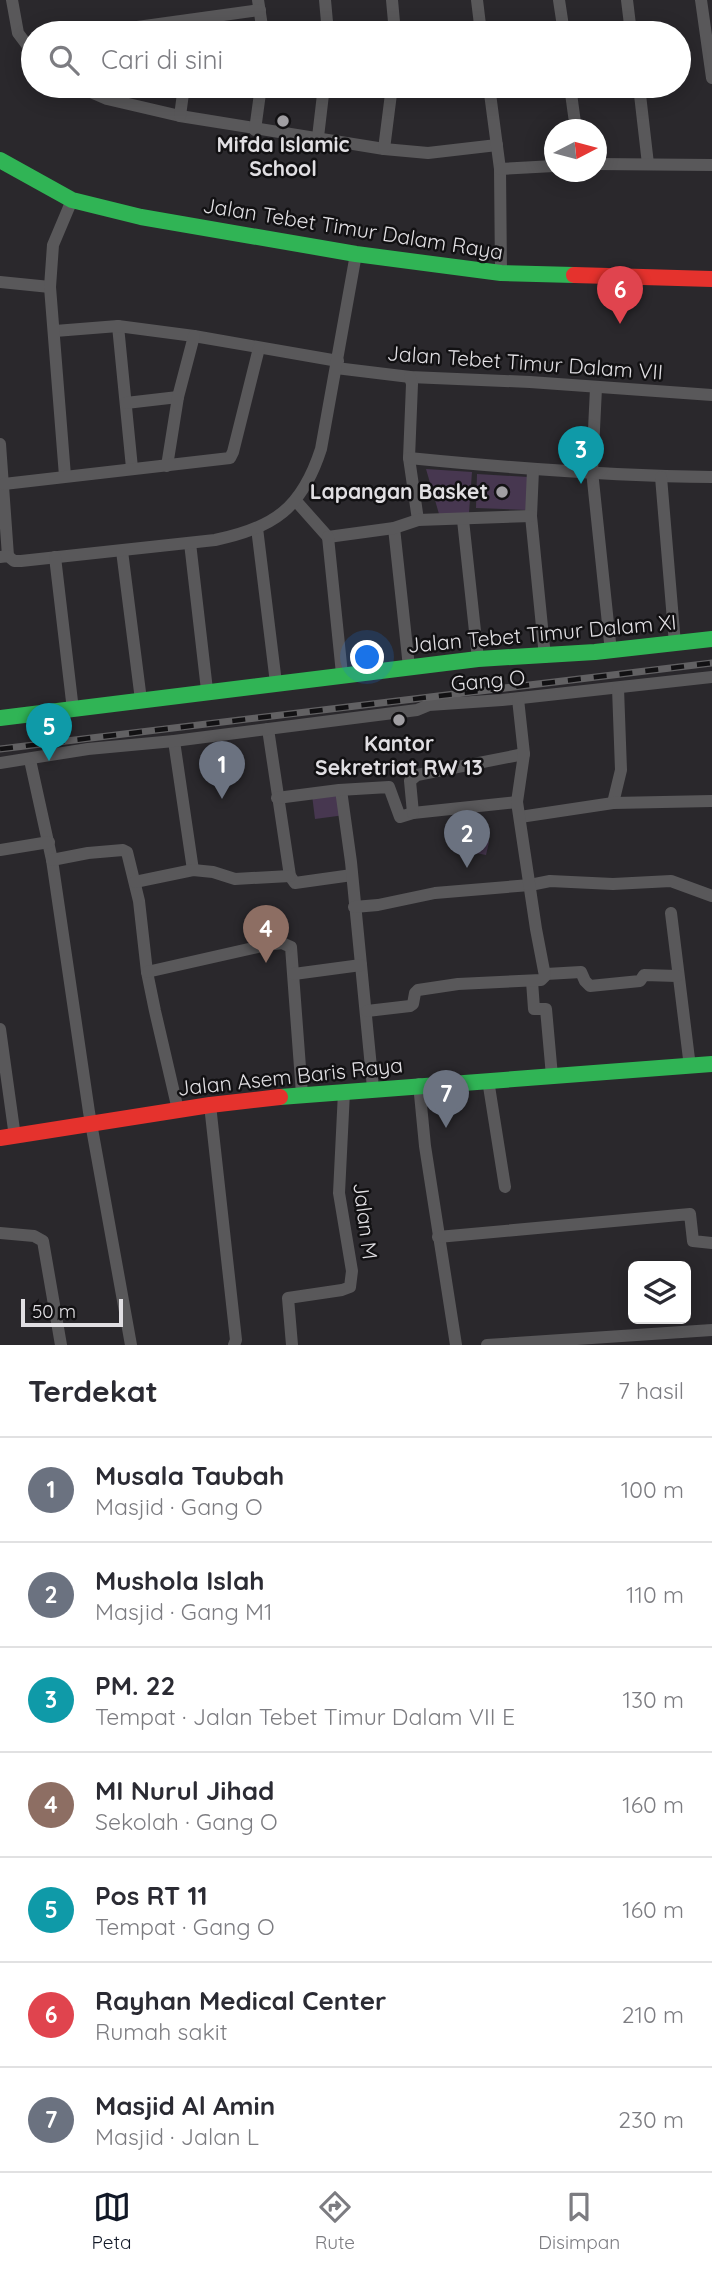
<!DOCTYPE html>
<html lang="id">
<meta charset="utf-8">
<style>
:root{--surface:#fff;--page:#f2f2f3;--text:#2b2b33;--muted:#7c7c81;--line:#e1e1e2;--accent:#111827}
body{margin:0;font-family:Quicksand,sans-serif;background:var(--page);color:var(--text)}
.controls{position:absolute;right:21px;bottom:21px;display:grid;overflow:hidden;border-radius:10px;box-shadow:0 4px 18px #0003}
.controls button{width:63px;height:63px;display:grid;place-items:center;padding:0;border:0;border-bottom:2px solid var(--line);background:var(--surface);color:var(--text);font:35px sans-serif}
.compass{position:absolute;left:544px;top:119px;width:63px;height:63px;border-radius:50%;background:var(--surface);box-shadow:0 4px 18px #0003;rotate:84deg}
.scale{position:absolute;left:21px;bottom:18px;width:102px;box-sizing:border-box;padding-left:7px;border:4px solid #e1dfe3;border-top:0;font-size:19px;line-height:24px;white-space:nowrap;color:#e1dfe3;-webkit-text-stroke:5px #121113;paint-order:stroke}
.you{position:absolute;left:368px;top:658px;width:24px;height:24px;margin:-18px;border:5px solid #fff;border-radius:50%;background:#1a73e8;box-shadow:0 0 0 10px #1a73e833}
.badge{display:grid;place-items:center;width:46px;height:46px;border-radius:50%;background:var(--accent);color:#fff;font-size:23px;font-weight:700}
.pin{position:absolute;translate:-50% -58px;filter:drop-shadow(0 2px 4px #0008)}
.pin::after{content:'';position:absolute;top:37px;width:24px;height:21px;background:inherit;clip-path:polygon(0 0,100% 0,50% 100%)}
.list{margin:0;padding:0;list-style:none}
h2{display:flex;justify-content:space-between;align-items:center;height:91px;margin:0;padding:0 28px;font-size:30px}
h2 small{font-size:23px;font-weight:400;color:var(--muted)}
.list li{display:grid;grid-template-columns:46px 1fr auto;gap:21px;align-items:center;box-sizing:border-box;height:105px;padding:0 28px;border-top:2px solid var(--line)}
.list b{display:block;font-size:26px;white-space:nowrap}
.list p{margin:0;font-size:23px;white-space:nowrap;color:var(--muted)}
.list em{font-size:23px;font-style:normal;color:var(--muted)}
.icon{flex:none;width:38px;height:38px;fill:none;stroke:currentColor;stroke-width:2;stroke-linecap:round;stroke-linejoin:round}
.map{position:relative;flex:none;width:712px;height:1345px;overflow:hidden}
.search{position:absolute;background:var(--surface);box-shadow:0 4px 18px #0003;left:21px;right:21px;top:21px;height:77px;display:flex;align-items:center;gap:18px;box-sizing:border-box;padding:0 24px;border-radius:38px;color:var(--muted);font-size:26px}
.sheet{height:826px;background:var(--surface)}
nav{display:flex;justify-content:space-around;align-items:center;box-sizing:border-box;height:98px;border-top:2px solid var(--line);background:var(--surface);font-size:19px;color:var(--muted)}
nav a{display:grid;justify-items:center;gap:4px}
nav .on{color:var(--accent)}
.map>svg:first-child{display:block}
</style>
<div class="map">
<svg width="712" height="1345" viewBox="0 0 712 1345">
<rect width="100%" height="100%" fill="#2a282c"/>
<g fill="#473750">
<polygon points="426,469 472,472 469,513 439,514"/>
<polygon points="477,474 528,477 527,510 476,508"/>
<polygon points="341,791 345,815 315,819 312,795"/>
<polygon points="469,838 489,842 486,855 466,851"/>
</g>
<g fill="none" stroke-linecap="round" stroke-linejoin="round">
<g stroke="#59585a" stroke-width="12">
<polyline points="12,0 18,33 33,53"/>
<polyline points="258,0 263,33"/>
<polyline points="325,0 328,33"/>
<polyline points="392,0 395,33"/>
<polyline points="477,0 481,33"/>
<polyline points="559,0 564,33"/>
<polyline points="627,0 631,33"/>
<polyline points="701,0 712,78"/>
<polyline points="94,33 260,10"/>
<polyline points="77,86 107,99 180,116 384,149 428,153 497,145"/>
<polyline points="489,86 500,169 501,273"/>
<polyline points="570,86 576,130"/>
<polyline points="639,86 648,164"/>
<polyline points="180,116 184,86"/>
<polyline points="255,130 261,86"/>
<polyline points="318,137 324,86"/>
<polyline points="384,149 392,86"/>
<polyline points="596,164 712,165"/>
<polyline points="500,169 554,166"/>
<polyline points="0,282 50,287"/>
<polyline points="118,326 132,468"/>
<polyline points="55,331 118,326 194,336 338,361"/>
<polyline points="336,368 410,377 530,382 712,395"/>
<polyline points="410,377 412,384 409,458 418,520"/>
<polyline points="596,388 592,471 611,652"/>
<polyline points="126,403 178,397"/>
<polyline points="0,444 8,556"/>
<path d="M409 458C510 468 611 476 712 477"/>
<polyline points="167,466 178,397 194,336"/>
<polyline points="533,470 531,516 545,657"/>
<polyline points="65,476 50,287 53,245 72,200"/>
<polyline points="661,477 675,644"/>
<polyline points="4,484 230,458 233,452 259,348"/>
<polyline points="296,501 328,537"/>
<polyline points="463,520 478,659"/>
<polyline points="257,528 276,683"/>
<polyline points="394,528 409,667"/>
<polyline points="328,537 394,528 418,520 531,516"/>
<polyline points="328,537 342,674"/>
<polyline points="190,543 207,690"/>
<polyline points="122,551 141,700"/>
<path d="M0 557 8 556 14 561H21L215 540C274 528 302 508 321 449L356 254"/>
<polyline points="55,557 73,710"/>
<polyline points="268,729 290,876 295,883 352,875"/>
<polyline points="174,741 193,870"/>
<polyline points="30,760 52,860 89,1112 131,1345"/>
<polyline points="0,763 88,749 174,741 417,710 429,705 502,700 712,677"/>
<polyline points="341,790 351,862 373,1088"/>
<polyline points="277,798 339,790 389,787 400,817 413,813 517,802"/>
<polyline points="613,803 621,770 618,688"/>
<polyline points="413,813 410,781 417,775 524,754"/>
<polyline points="520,817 613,803 712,801"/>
<polyline points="0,850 49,842"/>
<polyline points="52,860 88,853 123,850 127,852 139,901 147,972 155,1011 178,1110"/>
<polyline points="135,882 193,870 213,872 235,879 290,876"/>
<polyline points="354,907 378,905 435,893 530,885 550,881 613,884 671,881 712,896"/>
<polyline points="671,913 690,1067"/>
<polyline points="147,972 267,945 282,943 291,947 302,1094"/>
<polyline points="294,974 361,965"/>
<polyline points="546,974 581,972 585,981 590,986 640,981 644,975 677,976"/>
<polyline points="532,981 534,1009 546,1009 552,1076"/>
<polyline points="367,1011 410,1006 413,1004 415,993 418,990 458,984 541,980 545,976 536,929 517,802 524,754 518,699"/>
<polyline points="0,1029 15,1137"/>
<polyline points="488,1080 505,1187"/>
<polyline points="419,1084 425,1146 456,1345"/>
<polyline points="210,1105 236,1340 234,1345"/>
<polyline points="0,1233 34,1236 43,1241 61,1345"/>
<polyline points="438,1237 690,1214 693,1241 712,1243"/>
<polyline points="292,1345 288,1298 342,1290 350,1287 352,1271 339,1193 344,1092"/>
<polyline points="487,1345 712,1330"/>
</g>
<g stroke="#30b455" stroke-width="16">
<polyline points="0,160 72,200 141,217 356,254 501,273 574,275"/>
<polyline points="0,718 478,659 595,652 712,639"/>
<polyline points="280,1097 712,1064"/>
</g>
<g stroke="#e5322d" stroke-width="16">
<polyline points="574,275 712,279"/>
<polyline points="0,1138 210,1105 280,1097"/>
</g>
<g stroke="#626163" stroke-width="7">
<polyline id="rail" points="0,749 712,663"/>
</g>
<use href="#rail" stroke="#121113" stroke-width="4.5" stroke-dasharray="13" stroke-linecap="butt"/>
</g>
<g fill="#a19fa3" stroke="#121113" stroke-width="2.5">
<circle cx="283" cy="121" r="7"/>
<circle cx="502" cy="492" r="7"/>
<circle cx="399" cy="720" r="7"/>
</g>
<g text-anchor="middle" stroke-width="5" stroke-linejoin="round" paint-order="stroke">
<g font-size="21" font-weight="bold" fill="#e1dfe3" stroke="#121113">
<text x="283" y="152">Mifda Islamic<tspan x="283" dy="24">School</tspan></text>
<text x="488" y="499" text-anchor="end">Lapangan Basket</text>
<text x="399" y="751">Kantor<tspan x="399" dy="24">Sekretriat RW 13</tspan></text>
</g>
<g font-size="21" fill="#e1dfe3" stroke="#121113">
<text transform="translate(353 229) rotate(9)" y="7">Jalan Tebet Timur Dalam Raya</text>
<text transform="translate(525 363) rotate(4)" y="7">Jalan Tebet Timur Dalam VII</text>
<text transform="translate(542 634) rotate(-5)" y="7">Jalan Tebet Timur Dalam XI</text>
<text transform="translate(488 681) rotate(-5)" y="7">Gang O</text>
<text transform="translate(290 1077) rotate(-6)" y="7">Jalan Asem Baris Raya</text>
<text transform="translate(365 1221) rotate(83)" y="7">Jalan M</text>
</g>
</g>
</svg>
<div class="controls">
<button><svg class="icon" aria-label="layers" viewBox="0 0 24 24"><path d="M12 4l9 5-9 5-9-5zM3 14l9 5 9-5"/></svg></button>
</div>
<svg class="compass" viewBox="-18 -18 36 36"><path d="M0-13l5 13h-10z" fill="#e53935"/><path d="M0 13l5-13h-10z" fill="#7c7c81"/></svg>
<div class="scale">50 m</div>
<div class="you"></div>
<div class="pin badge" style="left:222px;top:799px;background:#6b7280">1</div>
<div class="pin badge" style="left:467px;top:868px;background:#6b7280">2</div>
<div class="pin badge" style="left:581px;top:484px;background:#0f9aa8">3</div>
<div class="pin badge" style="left:266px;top:963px;background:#8d6e63">4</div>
<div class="pin badge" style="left:49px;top:761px;background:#0f9aa8">5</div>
<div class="pin badge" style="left:620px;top:324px;background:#e0444e">6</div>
<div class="pin badge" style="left:446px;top:1128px;background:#6b7280">7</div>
<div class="search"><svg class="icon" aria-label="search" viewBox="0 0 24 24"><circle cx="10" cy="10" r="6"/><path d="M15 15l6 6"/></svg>Cari di sini</div>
</div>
<section class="sheet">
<h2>Terdekat<small>7 hasil</small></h2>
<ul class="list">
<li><span class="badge" style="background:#6b7280">1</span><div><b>Musala Taubah</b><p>Masjid · Gang O</p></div><em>100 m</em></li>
<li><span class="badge" style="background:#6b7280">2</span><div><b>Mushola Islah</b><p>Masjid · Gang M1</p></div><em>110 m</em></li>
<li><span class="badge" style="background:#0f9aa8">3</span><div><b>PM. 22</b><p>Tempat · Jalan Tebet Timur Dalam VII E</p></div><em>130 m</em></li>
<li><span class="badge" style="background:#8d6e63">4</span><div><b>MI Nurul Jihad</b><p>Sekolah · Gang O</p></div><em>160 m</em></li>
<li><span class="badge" style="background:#0f9aa8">5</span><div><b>Pos RT 11</b><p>Tempat · Gang O</p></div><em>160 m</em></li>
<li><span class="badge" style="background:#e0444e">6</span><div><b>Rayhan Medical Center</b><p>Rumah sakit</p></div><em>210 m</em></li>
<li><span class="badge" style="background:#6b7280">7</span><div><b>Masjid Al Amin</b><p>Masjid · Jalan L</p></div><em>230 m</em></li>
</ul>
</section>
<nav>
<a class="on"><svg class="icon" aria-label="map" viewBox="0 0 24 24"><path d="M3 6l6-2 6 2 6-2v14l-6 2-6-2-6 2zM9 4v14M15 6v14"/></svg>Peta</a>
<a><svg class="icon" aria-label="directions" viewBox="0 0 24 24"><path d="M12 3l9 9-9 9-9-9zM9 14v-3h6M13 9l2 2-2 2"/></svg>Rute</a>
<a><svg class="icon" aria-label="saved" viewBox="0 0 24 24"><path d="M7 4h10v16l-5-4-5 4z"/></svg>Disimpan</a>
</nav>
